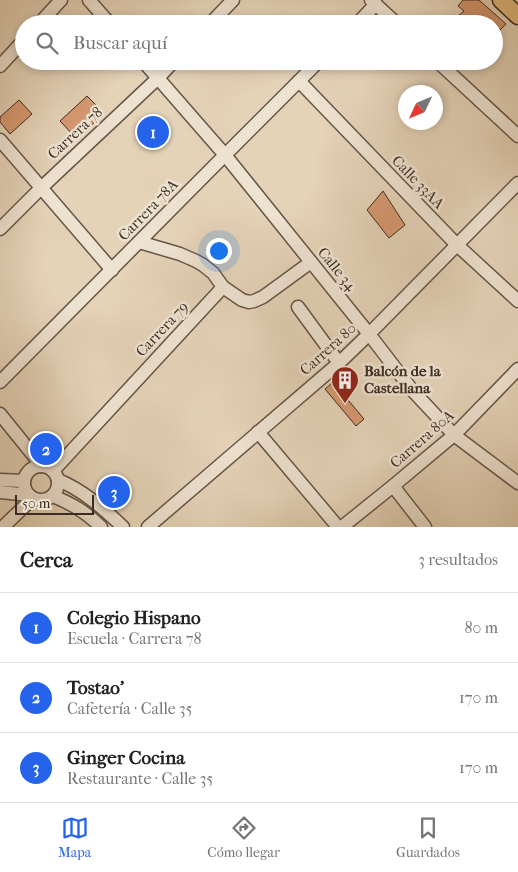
<!DOCTYPE html>
<html lang="es">
<meta charset="utf-8">
<style>
:root{--surface:#fff;--page:#f6f6f6;--text:#222;--muted:#767676;--line:#e0e0e0;--accent:#2563eb}
body{margin:0;font-family:"IM FELL French Canon",serif;background:var(--page);color:var(--text)}
.compass{position:absolute;left:398px;top:85px;width:45px;height:45px;border-radius:50%;background:var(--surface);box-shadow:0 2px 8px #0003;rotate:226deg}
.scale{position:absolute;left:15px;bottom:12px;width:79px;box-sizing:border-box;padding-left:5px;border:2px solid #3b2d23;border-top:0;font-size:14px;line-height:18px;white-space:nowrap;color:#3b2d23;-webkit-text-stroke:4px #eee2d1;paint-order:stroke}
.you{position:absolute;left:218px;top:250px;width:18px;height:18px;margin:-12px;border:4px solid #fff;border-radius:50%;background:#1a73e8;box-shadow:0 0 0 8px #1a73e833}
.badge{display:grid;place-items:center;width:32px;height:32px;border-radius:50%;background:var(--accent);color:#fff;font-size:16px;font-weight:700}
.pin{position:absolute;translate:-50% -50%;border:2px solid #fff;box-shadow:0 1px 5px #0006}
.list{margin:0;padding:0;list-style:none}
h2{display:flex;justify-content:space-between;align-items:center;height:65px;margin:0;padding:0 20px;font-size:21px}
h2 small{font-size:16px;font-weight:400;color:var(--muted)}
.list li{display:grid;grid-template-columns:32px 1fr auto;gap:15px;align-items:center;box-sizing:border-box;height:70px;padding:0 20px;border-top:1px solid var(--line)}
.list b{display:block;font-size:19px;white-space:nowrap}
.list p{margin:0;font-size:16px;white-space:nowrap;color:var(--muted)}
.list em{font-size:16px;font-style:normal;color:var(--muted)}
.icon{flex:none;width:28px;height:28px;fill:none;stroke:currentColor;stroke-width:2;stroke-linecap:round;stroke-linejoin:round}
.map{position:relative;flex:none;width:518px;height:527px;overflow:hidden}
.search{position:absolute;background:var(--surface);box-shadow:0 2px 8px #0003;left:15px;right:15px;top:15px;height:55px;display:flex;align-items:center;gap:12px;box-sizing:border-box;padding:0 18px;border-radius:28px;color:var(--muted);font-size:19px}
.sheet{height:275px;background:var(--surface)}
nav{display:flex;justify-content:space-around;align-items:center;box-sizing:border-box;height:70px;border-top:1px solid var(--line);background:var(--surface);font-size:14px;color:var(--muted)}
nav a{display:grid;justify-items:center;gap:2px}
nav .on{color:var(--accent)}
.map>svg:first-child{display:block}
</style>
<div class="map">
<svg width="518" height="527" viewBox="0 0 518 527">
<rect width="100%" height="100%" fill="#e5d3b8"/>
<filter id="stains"><feTurbulence type="fractalNoise" baseFrequency=".004" numOctaves="4"/><feColorMatrix values="0 0 0 0 .2 0 0 0 0 .09 0 0 0 0 .02 0 0 0 .5 -.17"/></filter>
<radialGradient id="worn" r=".72"><stop offset=".6" stop-color="#630" stop-opacity="0"/><stop offset="1" stop-color="#630" stop-opacity=".3"/></radialGradient>
<g fill="#d69870" stroke="#3b2d23">
<polygon points="463,0 479,0 506,24 494,36 494,24 464,24 457,17 464,11 458,6"/>
<polygon points="87,96 104,113 77,139 60,121"/>
<polygon points="19,100 32,114 10,134 0,122 0,117"/>
<polygon points="383,191 405,225 389,238 367,210"/>
<polygon points="333,382 364,419 356,426 325,389"/>
</g>
<g fill="none" stroke-linecap="round" stroke-linejoin="round">
<g stroke="#665648" stroke-width="15">
<g id="minor">
<polyline points="89,0 110,24"/>
<polyline points="371,0 397,24"/>
<polyline points="39,24 61,0"/>
<polyline points="210,24 233,0"/>
<polyline points="357,24 376,4"/>
<polyline points="143,61 225,155 369,334 412,390 454,435 518,483"/>
<polyline points="437,61 518,136"/>
<polyline points="0,66 24,40"/>
<polyline points="299,81 457,245 518,301"/>
<polyline points="0,140 112,270"/>
<polyline points="0,229 41,188 158,78 174,61"/>
<polyline points="139,242 180,254 196,261 203,265 213,273 223,287 242,300 249,302 254,301 263,297 311,262"/>
<polyline points="298,307 339,363"/>
<polyline points="0,382 225,155 319,61"/>
<polyline points="0,414 42,466"/>
<polyline points="258,432 338,527"/>
<circle cx="41" cy="483" r="17"/>
<polyline points="53,471 223,287"/>
<polyline points="0,480 24,481"/>
<path d="M58 480C83 490 104 509 123 527"/>
<polyline points="393,486 425,527"/>
<polyline points="0,492 29,495"/>
<path d="M53 496C72 504 86 512 101 527"/>
<polyline points="3,527 33,498"/>
<polyline points="148,527 339,363 369,334 518,183"/>
<polyline points="342,527 393,486 454,435 518,369"/>
</g>
</g>
<g stroke="#3b2d23" stroke-width="19">
<polyline id="major" points="501,0 518,16"/>
</g>
<use href="#minor" stroke="#eee2d1" stroke-width="12"/>
<use href="#major" stroke="#e2ba7c" stroke-width="16"/>
</g>
<defs>
<g id="building-pin" transform="scale(1.4375)"><path d="M0 17L-7.5 6A9.5 9.5 0 1 1 7.5 6Z" fill="#8f2418" stroke="#eee2d1"/><path d="M-4-6H4V6H1V3H-1V6H-4ZM-2.5-4.3h1.7v1.8h-1.7ZM.8-4.3h1.7v1.8H.8ZM-2.5-1h1.7V.8h-1.7ZM.8-1h1.7V.8H.8Z" fill="#fff"/></g>
</defs>
<g fill-rule="evenodd">
<use href="#building-pin" x="345" y="380"/>
</g>
<g text-anchor="middle" stroke-width="5" stroke-linejoin="round" paint-order="stroke">
<g font-size="15" fill="#3b2d23" stroke="#eee2d1">
<text transform="translate(75 133) rotate(-43)" y="5">Carrera 78</text>
<text transform="translate(418 182) rotate(46)" y="5">Calle 33AA</text>
<text transform="translate(148 210) rotate(-46)" y="5">Carrera 78A</text>
<text transform="translate(337 269) rotate(51)" y="5">Calle 34</text>
<text transform="translate(162 329) rotate(-47)" y="5">Carrera 79</text>
<text transform="translate(328 349) rotate(-42)" y="5">Carrera 80</text>
<text transform="translate(422 439) rotate(-41)" y="5">Carrera 80A</text>
</g>
<g font-size="15" font-weight="bold" fill="#3b2d23" stroke="#eee2d1" text-anchor="start">
<text x="364" y="376">Balcón de la<tspan x="364" dy="17">Castellana</tspan></text>
</g>
</g>
<rect width="100%" height="100%" filter="url(#stains)"/>
<rect width="100%" height="100%" fill="url(#worn)"/>
</svg>
<svg class="compass" viewBox="-18 -18 36 36"><path d="M0-13l5 13h-10z" fill="#e53935"/><path d="M0 13l5-13h-10z" fill="#767676"/></svg>
<div class="scale">50 m</div>
<div class="you"></div>
<div class="pin badge" style="left:153px;top:132px">1</div>
<div class="pin badge" style="left:46px;top:449px">2</div>
<div class="pin badge" style="left:114px;top:492px">3</div>
<div class="search"><svg class="icon" aria-label="search" viewBox="0 0 24 24"><circle cx="10" cy="10" r="6"/><path d="M15 15l6 6"/></svg>Buscar aquí</div>
</div>
<section class="sheet">
<h2>Cerca<small>3 resultados</small></h2>
<ul class="list">
<li><span class="badge">1</span><div><b>Colegio Hispano</b><p>Escuela · Carrera 78</p></div><em>80 m</em></li>
<li><span class="badge">2</span><div><b>Tostao’</b><p>Cafetería · Calle 35</p></div><em>170 m</em></li>
<li><span class="badge">3</span><div><b>Ginger Cocina</b><p>Restaurante · Calle 35</p></div><em>170 m</em></li>
</ul>
</section>
<nav>
<a class="on"><svg class="icon" aria-label="map" viewBox="0 0 24 24"><path d="M3 6l6-2 6 2 6-2v14l-6 2-6-2-6 2zM9 4v14M15 6v14"/></svg>Mapa</a>
<a><svg class="icon" aria-label="directions" viewBox="0 0 24 24"><path d="M12 3l9 9-9 9-9-9zM9 14v-3h6M13 9l2 2-2 2"/></svg>Cómo llegar</a>
<a><svg class="icon" aria-label="saved" viewBox="0 0 24 24"><path d="M7 4h10v16l-5-4-5 4z"/></svg>Guardados</a>
</nav>
